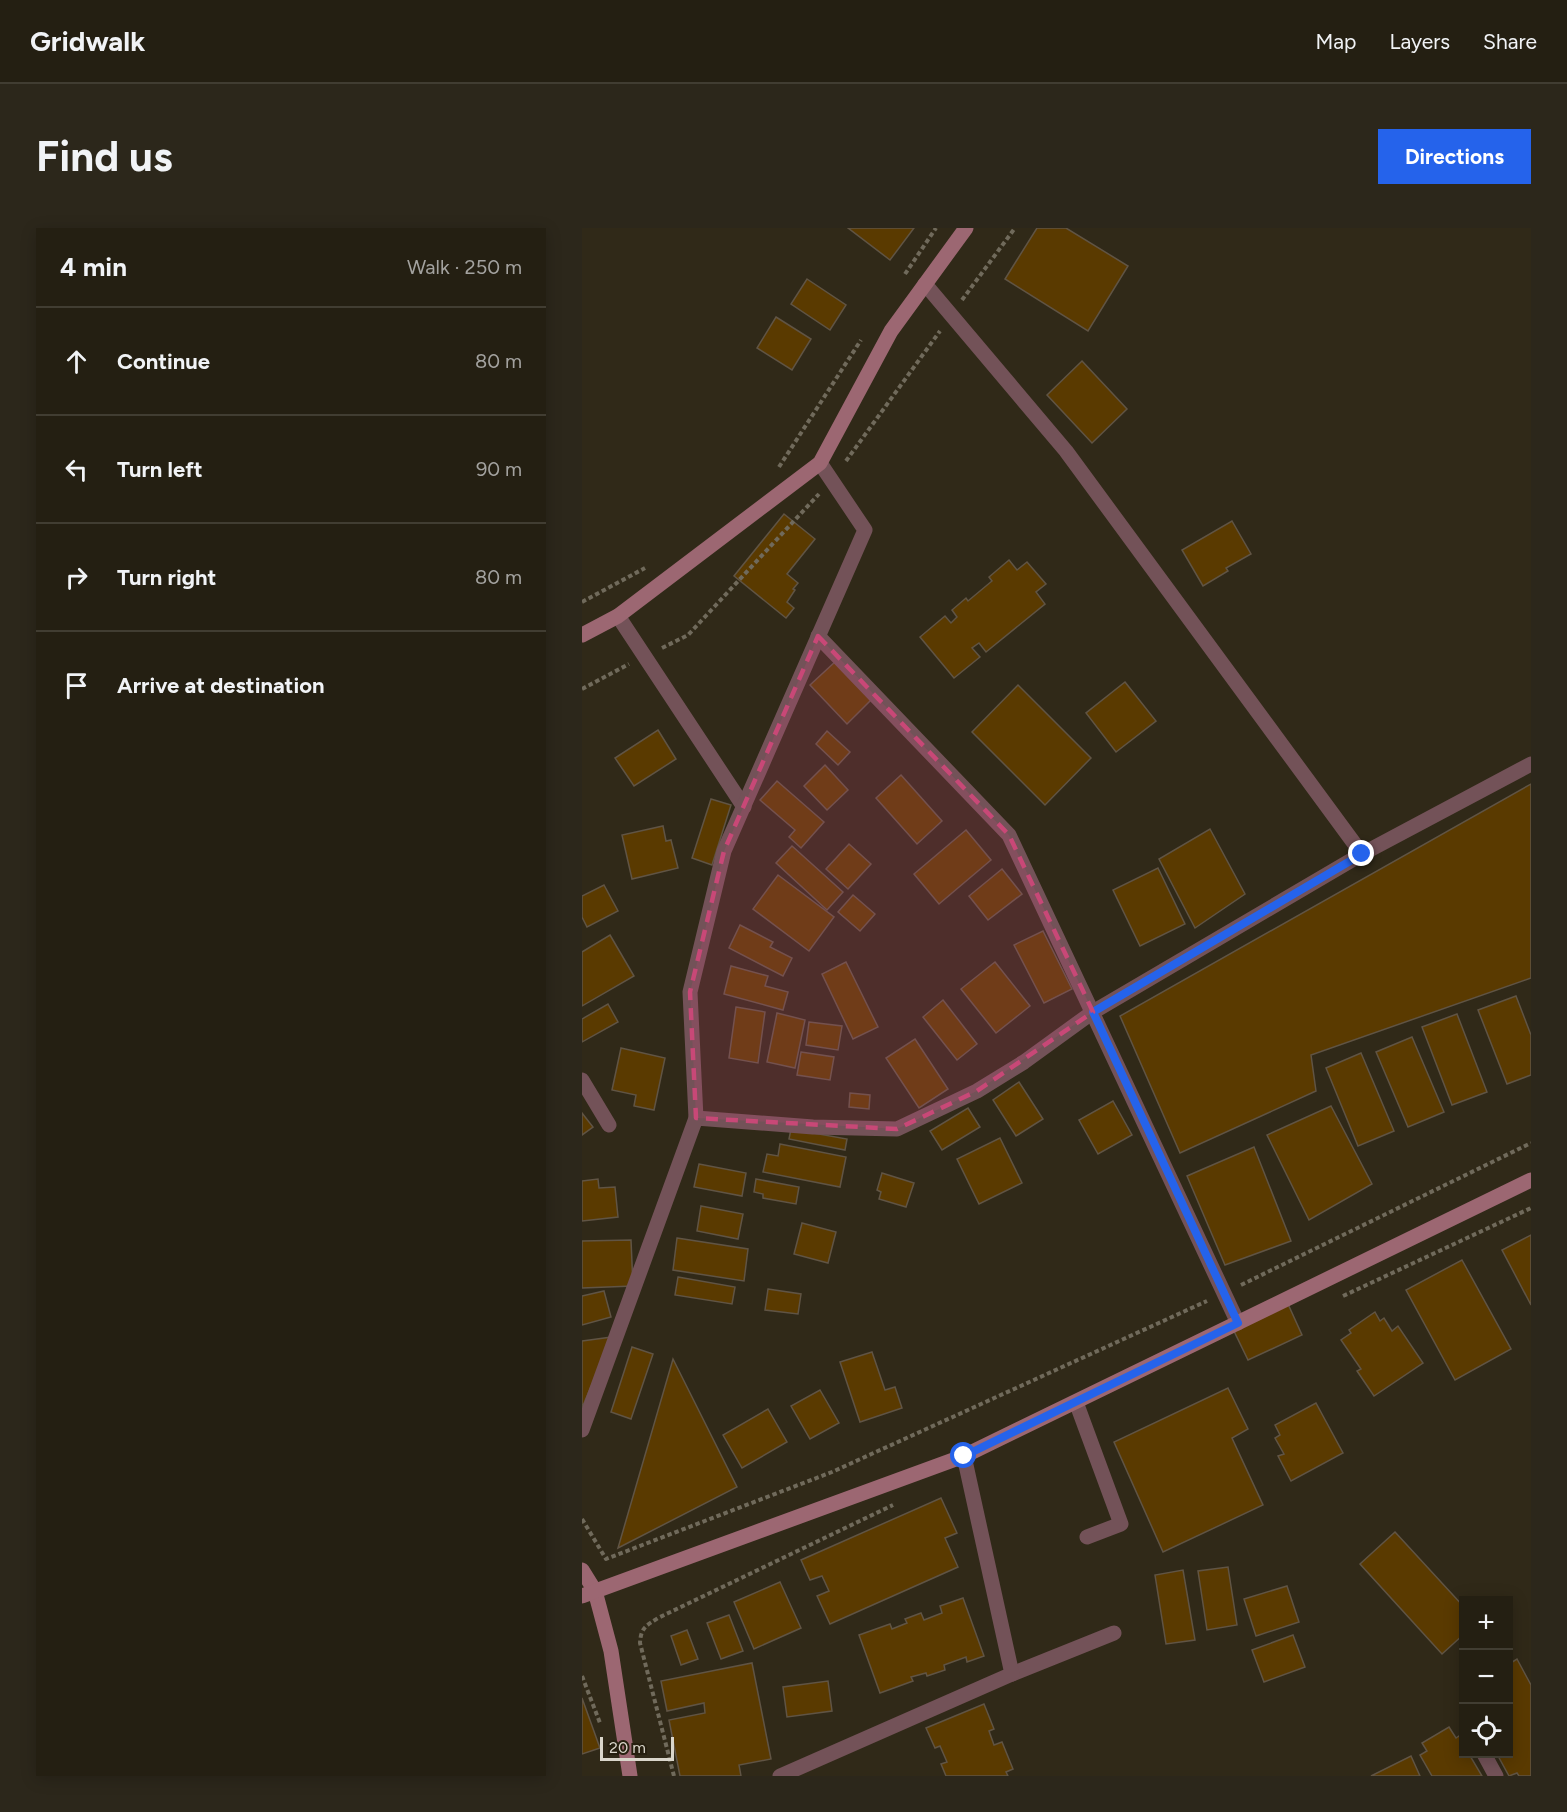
<!DOCTYPE html>
<meta charset="utf-8">
<style>
:root{--surface:#241f12;--page:#2c271b;--text:#f1f3f6;--muted:#a3a29f;--line:#413d32;--accent:#2563eb}
body{margin:0;font-family:Figtree,sans-serif;background:var(--page);color:var(--text)}
.controls{position:absolute;right:18px;bottom:18px;display:grid;overflow:hidden;border-radius:0px;box-shadow:0 3px 15px #0003}
.controls button{width:54px;height:54px;display:grid;place-items:center;padding:0;border:0;border-bottom:2px solid var(--line);background:var(--surface);color:var(--text);font:30px sans-serif}
.scale{position:absolute;left:18px;bottom:15px;width:74px;box-sizing:border-box;padding-left:6px;border:3px solid #dad6cb;border-top:0;font-size:16px;line-height:21px;white-space:nowrap;color:#dad6cb;-webkit-text-stroke:4px #261f0f;paint-order:stroke}
.stop{position:absolute;width:18px;height:18px;margin:-14px;border:4px solid #2563eb;border-radius:50%;background:#fff}
.stop.end{background:#2563eb;border-color:#fff;box-shadow:0 2px 6px #0008}
.list{margin:0;padding:0;list-style:none}
h2{display:flex;justify-content:space-between;align-items:center;height:78px;margin:0;padding:0 24px;font-size:26px}
h2 small{font-size:20px;font-weight:400;color:var(--muted)}
.list li{display:grid;grid-template-columns:39px 1fr auto;gap:18px;align-items:center;box-sizing:border-box;height:108px;padding:0 24px;border-top:2px solid var(--line)}
.list b{display:block;font-size:22px;white-space:nowrap}
.list em{font-size:20px;font-style:normal;color:var(--muted)}
.icon{flex:none;width:33px;height:33px;fill:none;stroke:currentColor;stroke-width:2;stroke-linecap:round;stroke-linejoin:round}
.map{position:relative;flex:none;width:949px;height:1548px;overflow:hidden;border-radius:0px}
header{display:flex;align-items:center;gap:36px;box-sizing:border-box;height:84px;padding:0 30px;background:var(--surface);border-bottom:2px solid var(--line)}
header strong{font-size:28px}
nav{display:flex;gap:33px;margin-inline-start:auto;font-size:21px}
.intro{display:flex;align-items:center;justify-content:space-between;box-sizing:border-box;height:144px;padding:0 36px}
h1{margin:0;font-size:42px}
.button{padding:15px 27px;border-radius:0px;background:var(--accent);color:#fff;font-size:21px;font-weight:700}
main{display:flex;gap:36px;padding:0 36px}
aside{flex:1;background:var(--surface);border-radius:0px;box-shadow:0 3px 15px #0003}
.map>svg:first-child{display:block}
</style>
<header>
<strong>Gridwalk</strong>
<nav><a>Map</a><a>Layers</a><a>Share</a></nav>
</header>
<div class="intro"><h1>Find us</h1><a class="button">Directions</a></div>
<main>
<aside>
<h2>4 min<small>Walk · 250 m</small></h2>
<ul class="list">
<li><svg class="icon" aria-label="ahead" viewBox="0 0 24 24"><path d="M12 20V5M6 11l6-6 6 6"/></svg><div><b>Continue</b></div><em>80 m</em></li>
<li><svg class="icon" aria-label="left" viewBox="0 0 24 24"><path d="M17 20v-9H6M10 6l-5 5 5 5"/></svg><div><b>Turn left</b></div><em>90 m</em></li>
<li><svg class="icon" aria-label="right" viewBox="0 0 24 24"><path d="M7 20v-9h11M14 6l5 5-5 5"/></svg><div><b>Turn right</b></div><em>80 m</em></li>
<li><svg class="icon" aria-label="arrive" viewBox="0 0 24 24"><path d="M6 21V4h12l-3 4 3 4H6"/></svg><div><b>Arrive at destination</b></div></li>
</ul>
</aside>
<div class="map">
<svg width="949" height="1548" viewBox="0 0 949 1548">
<rect width="100%" height="100%" fill="#302918"/>
<g fill="#5a3a00" stroke="#605444" stroke-width="1.5">
<polygon points="266,0 332,0 308,32"/>
<polygon points="455,0 484,0 546,38 506,103 423,51"/>
<polygon points="225,51 264,77 248,102 209,76"/>
<polygon points="194,89 229,111 210,142 175,120"/>
<polygon points="500,133 545,181 510,215 465,167"/>
<polygon points="202,286 233,311 205,346 216,355 211,361 213,362 205,374 212,380 204,390 152,348"/>
<polygon points="650,293 669,326 644,340 646,343 621,358 600,322"/>
<polygon points="427,332 435,342 445,334 464,356 454,364 463,376 404,424 397,415 390,420 398,429 372,450 338,409 363,388 369,395 375,389 370,382 384,370 386,373 410,353 407,349"/>
<polygon points="254,433 290,471 265,496 228,457"/>
<polygon points="543,454 574,493 534,524 504,485"/>
<polygon points="436,457 509,530 463,577 390,504"/>
<polygon points="76,502 94,531 52,558 33,530"/>
<polygon points="245,503 268,524 256,537 234,516"/>
<polygon points="243,537 266,562 245,582 222,558"/>
<polygon points="319,547 360,593 335,616 294,570"/>
<polygon points="195,553 242,594 219,620 207,609 213,602 178,572"/>
<polygon points="949,556 949,750 729,827 734,863 598,925 538,788"/>
<polygon points="129,571 149,577 130,637 110,630"/>
<polygon points="81,598 84,613 89,612 96,640 50,651 40,607"/>
<polygon points="628,601 663,666 613,700 577,631"/>
<polygon points="384,602 409,632 357,676 332,646"/>
<polygon points="267,616 289,636 266,661 244,641"/>
<polygon points="210,618 261,664 245,682 194,635"/>
<polygon points="576,640 603,696 558,718 531,662"/>
<polygon points="420,641 440,666 406,692 387,668"/>
<polygon points="196,647 252,689 227,723 171,681"/>
<polygon points="22,657 36,683 5,699 0,689 0,668"/>
<polygon points="271,667 293,686 278,703 256,684"/>
<polygon points="158,697 191,714 188,719 210,730 201,748 147,720"/>
<polygon points="461,703 490,761 462,775 432,717"/>
<polygon points="28,707 52,748 0,778 0,724"/>
<polygon points="264,734 296,799 271,811 240,746"/>
<polygon points="413,734 448,778 414,805 379,761"/>
<polygon points="149,738 186,748 183,758 206,764 201,782 142,766"/>
<polygon points="934,768 949,807 949,847 925,856 896,782"/>
<polygon points="361,772 395,816 375,832 341,789"/>
<polygon points="26,776 36,794 0,814 0,791"/>
<polygon points="154,779 183,784 176,835 147,830"/>
<polygon points="195,785 223,792 213,840 185,834"/>
<polygon points="875,786 905,864 870,877 840,799"/>
<polygon points="227,794 260,798 256,822 224,817"/>
<polygon points="830,809 862,884 826,899 794,824"/>
<polygon points="333,811 366,861 337,880 304,830"/>
<polygon points="39,820 83,830 72,882 52,878 54,867 30,862"/>
<polygon points="219,824 252,829 248,852 215,847"/>
<polygon points="779,825 812,903 776,918 744,840"/>
<polygon points="437,854 461,891 434,908 411,872"/>
<polygon points="268,865 288,867 287,881 267,879"/>
<polygon points="531,873 550,907 516,926 497,892"/>
<polygon points="749,878 790,956 727,992 685,907"/>
<polygon points="386,880 398,899 360,922 348,903"/>
<polygon points="0,885 11,899 0,907"/>
<polygon points="209,901 265,911 263,922 207,911"/>
<polygon points="418,910 440,955 397,976 375,931"/>
<polygon points="198,916 264,929 258,959 181,944 185,926 196,928"/>
<polygon points="672,919 709,1013 643,1037 605,948"/>
<polygon points="117,936 164,945 160,968 112,959"/>
<polygon points="300,945 332,955 324,979 297,971 299,964 295,962"/>
<polygon points="16,951 17,960 33,959 36,989 0,993 0,953"/>
<polygon points="174,951 217,959 214,976 181,970 181,966 172,964"/>
<polygon points="119,978 161,986 156,1011 115,1003"/>
<polygon points="220,995 254,1004 246,1035 212,1026"/>
<polygon points="949,1007 949,1077 920,1022"/>
<polygon points="95,1010 166,1021 162,1053 91,1042"/>
<polygon points="49,1012 51,1058 0,1060 0,1013"/>
<polygon points="880,1032 929,1121 873,1152 824,1062"/>
<polygon points="96,1049 153,1059 150,1076 93,1067"/>
<polygon points="186,1061 219,1066 216,1086 183,1082"/>
<polygon points="22,1063 29,1089 0,1097 0,1068"/>
<polygon points="706,1076 720,1107 666,1132 651,1101"/>
<polygon points="793,1084 798,1093 802,1090 810,1103 816,1098 841,1135 792,1168 775,1143 779,1141 759,1112 769,1105 767,1102"/>
<polygon points="30,1109 0,1180 0,1113"/>
<polygon points="50,1119 71,1126 49,1191 29,1184"/>
<polygon points="290,1124 303,1162 313,1159 320,1180 278,1194 258,1134"/>
<polygon points="91,1131 155,1259 36,1320"/>
<polygon points="646,1160 666,1201 650,1210 681,1277 581,1324 532,1214"/>
<polygon points="238,1162 257,1195 228,1211 209,1178"/>
<polygon points="734,1175 761,1225 709,1253 696,1228 702,1226 693,1210 698,1207 693,1197"/>
<polygon points="186,1181 205,1214 160,1240 141,1207"/>
<polygon points="359,1270 375,1305 363,1310 376,1339 248,1396 235,1368 247,1363 240,1348 228,1352 219,1332"/>
<polygon points="813,1304 882,1379 882,1406 860,1426 778,1336"/>
<polygon points="646,1339 655,1397 625,1402 616,1343"/>
<polygon points="601,1342 613,1412 584,1416 573,1347"/>
<polygon points="198,1354 219,1400 172,1421 152,1374"/>
<polygon points="705,1358 717,1394 674,1408 662,1371"/>
<polygon points="381,1370 402,1428 385,1434 384,1429 362,1437 363,1442 345,1448 344,1445 329,1449 331,1453 298,1465 277,1407 308,1396 310,1401 325,1395 323,1391 339,1385 342,1392 360,1385 358,1378"/>
<polygon points="147,1387 161,1423 139,1431 125,1395"/>
<polygon points="105,1402 116,1431 99,1437 89,1408"/>
<polygon points="711,1407 723,1439 682,1454 670,1422"/>
<polygon points="935,1431 949,1457 949,1548 937,1548 935,1545 927,1548 915,1526 927,1526 927,1436"/>
<polygon points="170,1435 189,1531 157,1537 159,1548 98,1548 87,1492 123,1485 122,1475 85,1483 79,1453"/>
<polygon points="246,1453 250,1483 205,1489 201,1459"/>
<polygon points="0,1470 18,1520 0,1526"/>
<polygon points="402,1476 412,1501 407,1503 412,1517 420,1514 431,1541 424,1544 426,1548 364,1548 359,1536 365,1534 358,1518 353,1520 344,1500"/>
<polygon points="867,1499 874,1510 877,1508 882,1515 882,1526 887,1526 900,1548 850,1548 838,1527 845,1523 840,1515"/>
<polygon points="829,1528 838,1548 789,1548"/>
</g>
<g fill="none" stroke-linecap="round" stroke-linejoin="round">
<g stroke="#706a5b" stroke-width="4" stroke-dasharray="4.5 3" stroke-linecap="butt">
<polyline points="323,46 354,0"/>
<polyline points="380,72 433,0"/>
<polyline points="264,233 358,103"/>
<polyline points="197,239 279,112"/>
<polyline points="0,374 63,340"/>
<polyline points="80,420 106,407 237,266"/>
<polyline points="0,461 47,436"/>
<polyline points="659,1057 949,915"/>
<polyline points="761,1068 949,980"/>
<polyline points="0,1291 24,1331 250,1244 625,1073"/>
<polyline points="0,1448 18,1495"/>
<path d="M92 1548 58 1415C59 1399 64 1398 76 1390L311 1277"/>
</g>
<g stroke="#735258" stroke-width="15">
<polyline points="343,56 484,223 780,626"/>
<polyline points="36,388 162,579"/>
<polyline points="236,408 427,607 656,1095"/>
<polyline points="0,852 27,897"/>
<polyline points="114,890 231,899 315,901 395,863 442,834 511,784 780,626 949,536"/>
<polyline points="494,1174 539,1296 505,1309"/>
<polyline points="0,1202 114,890 108,764 142,623 283,302 238,235"/>
<polyline points="430,1446 532,1405"/>
<polyline points="902,1526 914,1548"/>
<polyline points="198,1548 430,1446 382,1228"/>
</g>
<g stroke="#9c6772" stroke-width="15">
<polyline points="0,407 36,388 238,235 309,103 384,0"/>
<polyline points="0,1342 13,1363 29,1423 48,1548"/>
<polyline points="0,1368 382,1228 949,952"/>
</g>
</g>
<g fill="none" stroke-linecap="round" stroke-linejoin="round">
<polyline stroke="#2563eb" stroke-width="8" points="382,1228 656,1095 511,784 780,626"/>
</g>
<path fill="#c84877" fill-opacity="0.2" stroke="#c84877" stroke-width="4.5" stroke-dasharray="12 8" stroke-linejoin="round" d="M236 408 427 607 511 784 395 863 315 901 114 890 108 764 142 623Z"/>
</svg>
<div class="controls">
<button>+</button>
<button>−</button>
<button><svg class="icon" aria-label="locate" viewBox="0 0 24 24"><circle cx="12" cy="12" r="6"/><path d="M12 2v4M12 18v4M2 12h4M18 12h4"/></svg></button>
</div>
<div class="scale">20 m</div>
<div class="stop" style="left:382px;top:1228px"></div>
<div class="stop end" style="left:780px;top:626px"></div>
</div>
</main>
